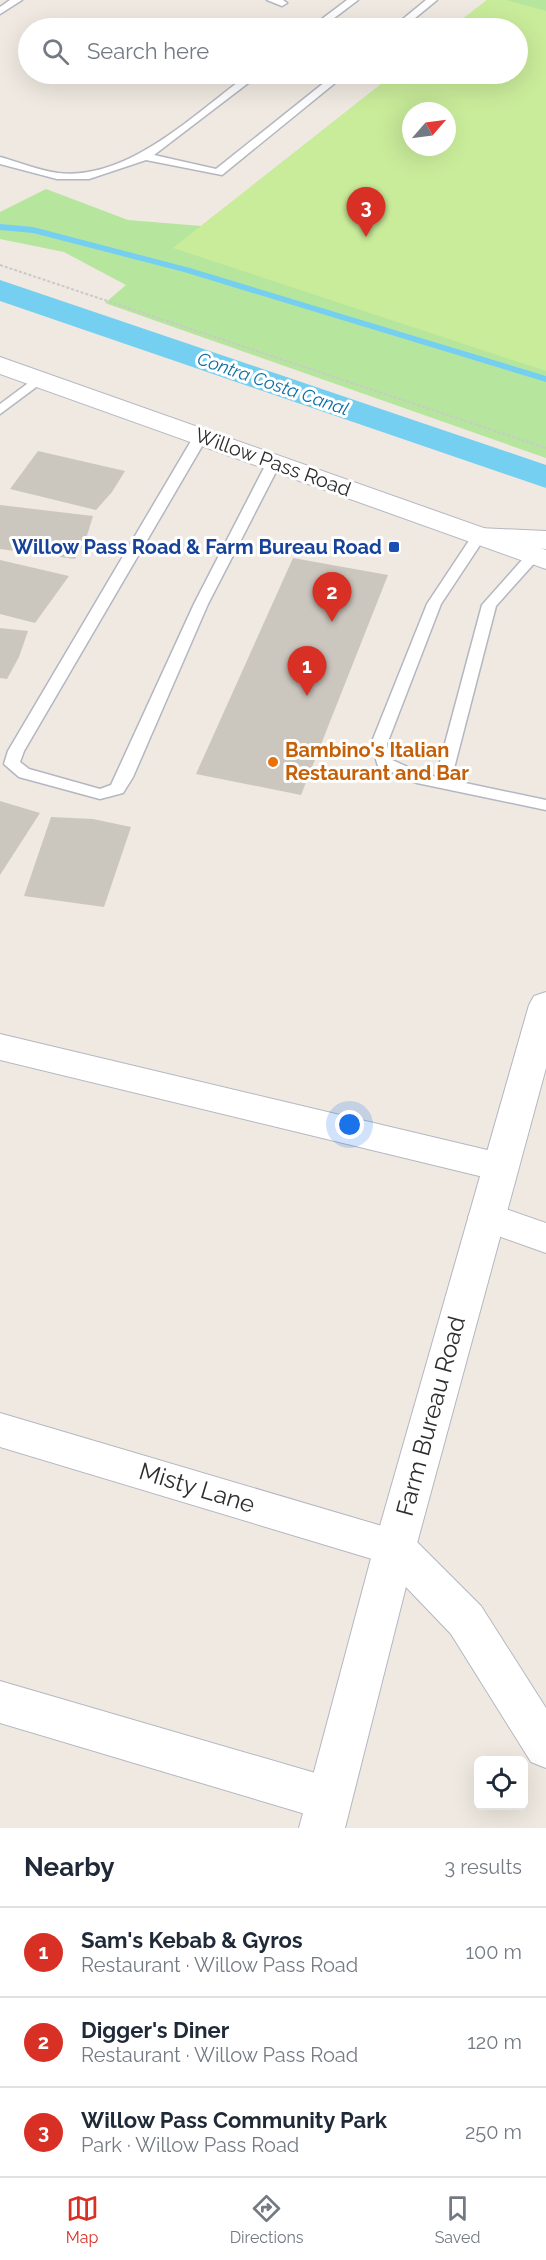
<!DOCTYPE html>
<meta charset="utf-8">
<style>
:root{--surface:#fff;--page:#f6f6f7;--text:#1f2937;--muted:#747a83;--line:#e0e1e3;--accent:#d93025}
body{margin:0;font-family:Raleway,sans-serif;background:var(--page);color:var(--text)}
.controls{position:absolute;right:18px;bottom:18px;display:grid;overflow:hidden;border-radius:9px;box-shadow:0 6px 24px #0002}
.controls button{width:54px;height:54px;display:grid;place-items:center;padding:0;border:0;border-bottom:2px solid var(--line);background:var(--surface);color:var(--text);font:30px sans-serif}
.compass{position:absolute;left:402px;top:102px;width:54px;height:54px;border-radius:50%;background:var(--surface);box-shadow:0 6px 24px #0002;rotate:62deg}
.you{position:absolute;left:350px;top:1125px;width:21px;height:21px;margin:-15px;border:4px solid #fff;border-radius:50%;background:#1a73e8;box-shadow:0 0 0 9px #1a73e833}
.badge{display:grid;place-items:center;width:39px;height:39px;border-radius:50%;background:var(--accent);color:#fff;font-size:20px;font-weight:700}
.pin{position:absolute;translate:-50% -50px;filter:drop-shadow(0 2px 3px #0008)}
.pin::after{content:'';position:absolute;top:32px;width:21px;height:18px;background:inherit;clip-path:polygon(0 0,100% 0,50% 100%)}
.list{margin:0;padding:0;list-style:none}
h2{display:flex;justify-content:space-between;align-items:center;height:78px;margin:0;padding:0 24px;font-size:26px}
h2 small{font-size:20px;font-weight:400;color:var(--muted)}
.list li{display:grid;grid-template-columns:39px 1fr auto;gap:18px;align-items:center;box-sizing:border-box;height:90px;padding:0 24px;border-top:2px solid var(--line)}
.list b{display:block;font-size:22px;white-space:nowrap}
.list p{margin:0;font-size:20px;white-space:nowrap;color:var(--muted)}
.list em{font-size:20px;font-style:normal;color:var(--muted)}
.icon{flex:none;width:33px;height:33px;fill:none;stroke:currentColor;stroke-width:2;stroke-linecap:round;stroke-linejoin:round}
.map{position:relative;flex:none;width:546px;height:1828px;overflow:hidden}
.search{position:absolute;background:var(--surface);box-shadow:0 6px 24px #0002;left:18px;right:18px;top:18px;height:66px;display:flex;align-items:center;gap:15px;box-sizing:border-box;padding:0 21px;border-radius:33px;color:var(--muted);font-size:22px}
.sheet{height:348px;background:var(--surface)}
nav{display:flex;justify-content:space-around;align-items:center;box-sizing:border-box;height:84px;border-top:2px solid var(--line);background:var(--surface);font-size:16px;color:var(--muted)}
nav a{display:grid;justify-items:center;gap:3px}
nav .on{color:var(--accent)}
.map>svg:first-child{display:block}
</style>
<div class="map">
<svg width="546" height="1828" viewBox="0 0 546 1828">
<rect width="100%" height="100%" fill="#efe9e1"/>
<path fill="#b6e59e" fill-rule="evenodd" d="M487 0H546V458L105 303 126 285 64 252 0 239V212L46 189 128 220 201 226 394 74H518V28H451ZM411 111H447V147H411Z"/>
<path fill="#c9ec9a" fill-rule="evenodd" d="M487 0H506L546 11V371L173 248 394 74H518V28H451ZM411 111H447V147H411Z"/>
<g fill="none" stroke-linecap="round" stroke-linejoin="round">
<polygon fill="#75cff0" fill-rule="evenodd" points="0,224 33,227 190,268 546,376 546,382 184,272 33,233 0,230"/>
<polygon fill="#75cff0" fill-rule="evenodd" points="0,280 546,465 546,488 0,301"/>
</g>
<g fill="#cbc7bf">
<polygon points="38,451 125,471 112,492 96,510 10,489"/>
<polygon points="0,505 93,516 86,539 75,559 0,549"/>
<polygon points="293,558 388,575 301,795 196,774"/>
<polygon points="0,560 69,576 35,623 0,614"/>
<polygon points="0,628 28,631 19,657 7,679 0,678"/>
<polygon points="0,801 40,813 0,875"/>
<polygon points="51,817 93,819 131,827 104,907 24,896"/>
</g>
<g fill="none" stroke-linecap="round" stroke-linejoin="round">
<g stroke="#b4b7c1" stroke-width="3">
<g id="service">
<polygon points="10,0 22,0 0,14 0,7"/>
<polygon points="267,0 283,0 287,3 282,6"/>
<polygon points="347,0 358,0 321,28 310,28"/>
<polygon points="426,0 437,0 403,28 392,28"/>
<path d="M249 74H260L154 155 216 169 335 74H346L222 175 146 160 89 179H57L0 164V157C19 162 37 170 58 173 129 181 195 113 249 74Z"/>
<polygon points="39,375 43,376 43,382 0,414 0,404"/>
<polygon points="201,432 208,436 24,751 20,762 29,769 100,789 111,785 194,604 267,462 274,458 279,459 281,462 208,604 133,777 123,793 100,799 19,777 4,764 8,751 194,436"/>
<polygon points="479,532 486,536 441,604 387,744 390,759 421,773 436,777 482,605 529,552 539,552 539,558 496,606 451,780 546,800 546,810 417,783 378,766 371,744 427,604 474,533"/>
</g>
</g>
<g stroke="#b4b7c1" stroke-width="2">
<g id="minor">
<polygon points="0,1034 500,1153 512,1157 517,1167 512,1177 500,1181 0,1060"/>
<polygon points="486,1202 546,1223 546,1253 473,1227 468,1217 473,1207"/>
<polygon points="0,1413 409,1534 481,1606 546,1708 546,1768 531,1762 451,1634 382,1562 0,1447"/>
<polygon points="0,1681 329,1777 344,1784 351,1799 344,1814 329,1821 0,1723"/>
</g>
</g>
<g stroke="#b4b7c1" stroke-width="2">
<g id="tertiary">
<polygon points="479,528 546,531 546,549 469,542 465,536 469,530"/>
<polygon points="546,992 546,1068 416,1547 345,1828 299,1828 374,1547 529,1005 534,996"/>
</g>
</g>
<g stroke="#b4b7c1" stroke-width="2">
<polygon id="secondary" points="0,357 546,550 546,569 0,374"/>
</g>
<polyline stroke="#c9c9c9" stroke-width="2" stroke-dasharray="3 2" stroke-linecap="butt" points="0,265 546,448"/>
<use href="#service" fill="#fff" fill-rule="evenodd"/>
<use href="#minor" fill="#fff" fill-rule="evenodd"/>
<use href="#tertiary" fill="#fff" fill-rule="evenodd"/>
<use href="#secondary" fill="#fff" fill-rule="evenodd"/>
</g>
<rect fill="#1a4fb4" stroke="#fff" stroke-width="2" x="388" y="541" width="12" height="12" rx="3"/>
<circle fill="#e8710a" stroke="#fff" stroke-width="2" cx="273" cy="762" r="6"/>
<g text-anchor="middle" stroke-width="6" stroke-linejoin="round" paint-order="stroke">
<g font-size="18" font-style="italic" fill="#0d6fa3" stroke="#fff">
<text transform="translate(273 384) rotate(19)" y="6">Contra Costa Canal</text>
</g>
<g font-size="20" fill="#2e2e2e" stroke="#fff">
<text transform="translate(273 462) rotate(20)" y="7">Willow Pass Road</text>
</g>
<g font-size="20" font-weight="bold" fill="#164399" stroke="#fff" text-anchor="end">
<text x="382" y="554">Willow Pass Road &amp; Farm Bureau Road</text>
</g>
<g font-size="20" font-weight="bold" fill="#c56008" stroke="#fff" text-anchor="start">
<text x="285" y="757">Bambino's Italian<tspan x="285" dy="23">Restaurant and Bar</tspan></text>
</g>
<g font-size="24" fill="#2e2e2e" stroke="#fff">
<text transform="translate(431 1416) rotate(-75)" y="8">Farm Bureau Road</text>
<text transform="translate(197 1488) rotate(17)" y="8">Misty Lane</text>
</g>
</g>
</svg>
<div class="controls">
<button><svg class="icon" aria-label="locate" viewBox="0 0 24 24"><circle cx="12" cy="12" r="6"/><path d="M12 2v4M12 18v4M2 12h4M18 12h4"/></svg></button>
</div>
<svg class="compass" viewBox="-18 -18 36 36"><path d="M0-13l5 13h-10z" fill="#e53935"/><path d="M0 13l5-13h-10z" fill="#747a83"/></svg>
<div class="you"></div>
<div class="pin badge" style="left:307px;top:696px">1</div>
<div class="pin badge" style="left:332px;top:622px">2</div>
<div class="pin badge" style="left:366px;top:237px">3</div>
<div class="search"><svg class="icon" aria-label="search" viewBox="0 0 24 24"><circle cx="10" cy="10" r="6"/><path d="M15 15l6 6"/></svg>Search here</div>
</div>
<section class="sheet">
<h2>Nearby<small>3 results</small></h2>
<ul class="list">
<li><span class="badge">1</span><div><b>Sam's Kebab &amp; Gyros</b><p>Restaurant · Willow Pass Road</p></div><em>100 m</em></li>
<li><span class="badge">2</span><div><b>Digger's Diner</b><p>Restaurant · Willow Pass Road</p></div><em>120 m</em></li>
<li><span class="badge">3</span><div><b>Willow Pass Community Park</b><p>Park · Willow Pass Road</p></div><em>250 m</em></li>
</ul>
</section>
<nav>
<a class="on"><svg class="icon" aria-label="map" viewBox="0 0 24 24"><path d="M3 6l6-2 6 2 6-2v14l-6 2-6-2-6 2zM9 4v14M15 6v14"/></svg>Map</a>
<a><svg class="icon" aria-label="directions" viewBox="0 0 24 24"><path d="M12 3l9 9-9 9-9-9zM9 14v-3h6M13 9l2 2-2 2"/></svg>Directions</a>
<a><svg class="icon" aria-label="saved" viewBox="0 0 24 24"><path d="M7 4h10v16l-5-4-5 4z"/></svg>Saved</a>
</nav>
